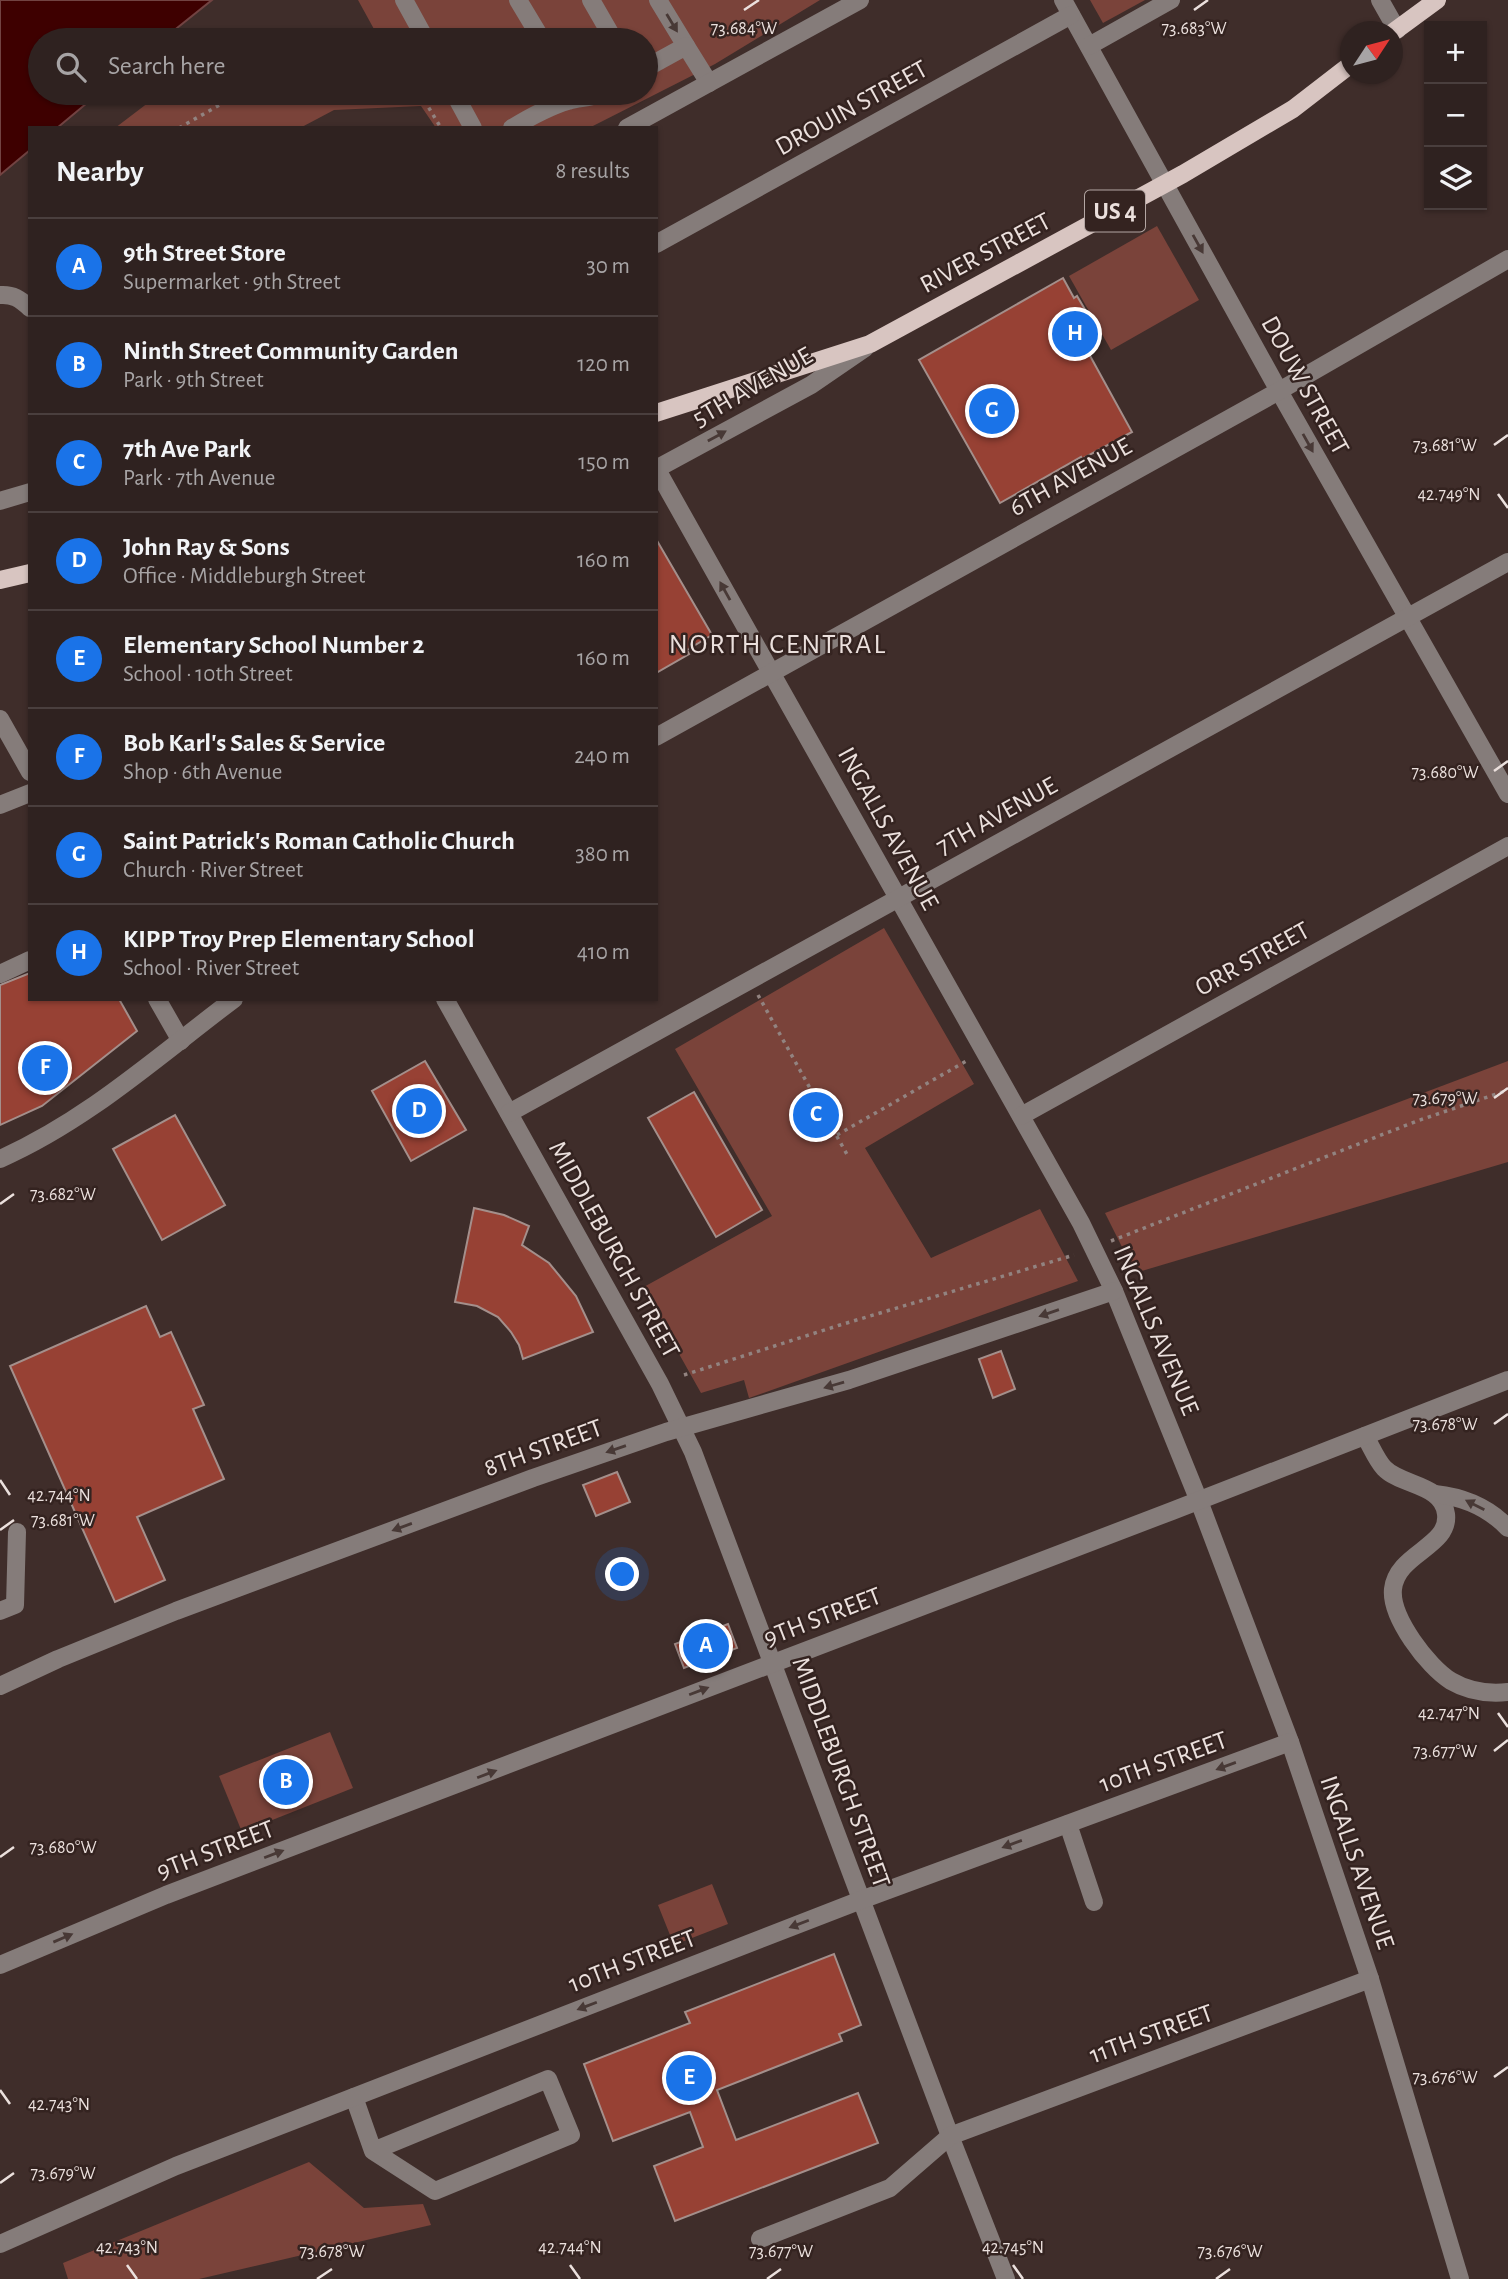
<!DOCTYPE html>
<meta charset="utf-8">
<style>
:root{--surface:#2f2220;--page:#3b2f2d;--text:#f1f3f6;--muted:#a7a4a5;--line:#4a3f3e;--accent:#1a73e8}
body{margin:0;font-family:"Alegreya Sans",sans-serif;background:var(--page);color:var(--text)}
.controls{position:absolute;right:21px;top:21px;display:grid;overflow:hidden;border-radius:0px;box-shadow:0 2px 5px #0004}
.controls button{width:63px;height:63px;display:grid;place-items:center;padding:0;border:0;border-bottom:2px solid var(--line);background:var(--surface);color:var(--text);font:35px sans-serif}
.compass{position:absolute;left:1340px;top:21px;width:63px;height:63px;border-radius:50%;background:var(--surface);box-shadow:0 2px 5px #0004;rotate:54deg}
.you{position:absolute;left:623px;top:1575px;width:24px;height:24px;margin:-18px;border:5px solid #fff;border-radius:50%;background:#1a73e8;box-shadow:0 0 0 10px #1a73e833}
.badge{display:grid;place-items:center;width:46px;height:46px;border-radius:50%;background:var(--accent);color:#fff;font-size:23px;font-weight:700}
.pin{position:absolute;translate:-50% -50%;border:4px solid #fff;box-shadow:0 2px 7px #0006}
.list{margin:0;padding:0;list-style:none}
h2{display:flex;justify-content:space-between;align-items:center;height:91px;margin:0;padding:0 28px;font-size:30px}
h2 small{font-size:23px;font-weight:400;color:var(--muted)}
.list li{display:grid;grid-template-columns:46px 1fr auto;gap:21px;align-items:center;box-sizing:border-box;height:98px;padding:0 28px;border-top:2px solid var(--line)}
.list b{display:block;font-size:26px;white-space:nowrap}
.list p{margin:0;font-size:23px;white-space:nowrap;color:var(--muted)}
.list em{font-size:23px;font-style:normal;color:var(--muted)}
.icon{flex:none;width:38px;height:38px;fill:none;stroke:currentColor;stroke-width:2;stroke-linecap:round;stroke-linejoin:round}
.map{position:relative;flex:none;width:1508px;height:2279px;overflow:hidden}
.search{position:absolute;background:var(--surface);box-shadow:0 2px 5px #0004;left:28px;top:28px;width:630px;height:77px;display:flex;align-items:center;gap:18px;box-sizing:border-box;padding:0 24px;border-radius:38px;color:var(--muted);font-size:26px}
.panel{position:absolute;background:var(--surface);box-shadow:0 2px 5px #0004;left:28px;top:126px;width:630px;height:875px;border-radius:0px}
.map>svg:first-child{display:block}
</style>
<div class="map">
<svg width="1508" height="2279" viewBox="0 0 1508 2279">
<rect width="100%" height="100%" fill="#3f2d2a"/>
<g fill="#7a433a">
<polygon points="358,0 820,0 715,64 589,128 436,128 421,106 334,110 300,128 115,128 161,93 395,93 420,105 413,93 646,93 646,40 380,40"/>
<polygon points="1090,0 1145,0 1103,23"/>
<polygon points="1157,226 1199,300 1111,350 1069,276"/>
<polygon points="884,928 974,1084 865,1148 931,1258 1040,1209 1078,1281 749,1398 744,1380 701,1393 642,1288 772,1216 675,1049"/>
<polygon points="1508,1061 1508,1162 1135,1273 1105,1213"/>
<polygon points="330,1732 353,1788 242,1832 219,1776"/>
<polygon points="712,1884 728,1924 674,1945 658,1905"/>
<polygon points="309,2162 364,2208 423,2204 431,2225 199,2279 68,2279 63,2263"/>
</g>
<polygon fill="#3e0000" stroke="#724342" stroke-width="2" points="0,0 212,0 162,40 40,40 40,93 99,93 57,128 30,128 30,150 0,175"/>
<g fill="#974134" stroke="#a48f8b" stroke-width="2">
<polygon points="1063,278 1074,298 1077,296 1087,313 1082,316 1093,337 1083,343 1132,432 1082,459 1081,457 1000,503 919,360"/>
<polygon points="656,539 712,635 687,650 689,654 656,673"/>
<polygon points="30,973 30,999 119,999 137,1031 42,1106 0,1125 0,985"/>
<polygon points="425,1061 466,1130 411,1161 372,1091"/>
<polygon points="694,1092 762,1210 716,1237 648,1118"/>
<polygon points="175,1115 225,1205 162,1240 113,1149"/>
<polygon points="474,1208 504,1215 529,1226 522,1245 549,1263 576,1296 593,1332 523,1359 519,1345 511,1332 498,1317 477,1306 455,1302"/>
<polygon points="146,1306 160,1337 171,1332 204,1405 193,1409 224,1479 137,1517 165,1580 115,1602 10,1366"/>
<polygon points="1001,1351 1015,1389 993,1398 979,1359"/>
<polygon points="617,1472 630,1502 596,1516 583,1485"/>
<polygon points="728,1624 737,1648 684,1668 675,1644"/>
<polygon points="834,1954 861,2025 839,2034 842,2041 717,2090 736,2140 858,2093 878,2143 675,2221 654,2166 703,2147 690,2112 613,2141 584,2064 690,2023 685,2012"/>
</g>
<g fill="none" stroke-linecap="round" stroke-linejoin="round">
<g stroke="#928380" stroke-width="3.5" stroke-dasharray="3.5 5" stroke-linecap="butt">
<polyline points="420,93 441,128"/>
<polyline points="179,128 237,95 250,93"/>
<polyline points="758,995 849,1158"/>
<polyline points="837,1135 968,1060"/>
<polyline points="1111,1241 1417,1121 1508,1090"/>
<polyline points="684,1375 840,1325 1074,1255"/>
</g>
<g stroke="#857c7a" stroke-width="18">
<polyline points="404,0 426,40"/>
<polyline points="518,0 542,40"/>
<polyline points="591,0 614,40"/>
<polyline points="658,0 686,46"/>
<polyline points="1063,0 1279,391 1508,794"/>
<polyline points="1380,0 1397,30"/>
<polyline points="1089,46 1171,0"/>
<polyline points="646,68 686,46 709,83"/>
<polyline points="454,93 473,128"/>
<path d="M512 128C530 117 548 107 568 101 579 97 589 99 600 93"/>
<polyline points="627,128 860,0"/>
<polyline points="656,244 1071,15"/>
<path d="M0 295C13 294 20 299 30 308"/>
<polyline points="656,468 1081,1223 1114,1291 1199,1501 1290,1742 1370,1979 1460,2279"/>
<polyline points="656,469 811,385 865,348"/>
<polyline points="0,501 30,492"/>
<polyline points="0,719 30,772"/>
<polyline points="656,737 1279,391 1508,259"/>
<polyline points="0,805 30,793"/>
<polyline points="0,974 30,960"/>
<polyline points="157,999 181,1041"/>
<polyline points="445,999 660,1384 693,1452 950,2136 1006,2279"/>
<polyline points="509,1113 1508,562"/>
<polyline points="1021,1116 1508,846"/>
<path d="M0 1159C88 1120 158 1056 234 999"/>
<path d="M1365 1436C1371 1446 1376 1459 1384 1468 1401 1486 1443 1484 1446 1514 1450 1547 1397 1553 1393 1589 1390 1617 1428 1667 1451 1681 1468 1691 1489 1694 1508 1692"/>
<path d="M1435 1494C1464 1497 1488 1507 1508 1528"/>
<polyline points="0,1611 15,1605 17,1532"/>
<polyline points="0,1686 58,1659 176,1611 533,1478 666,1432 849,1380 1114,1291"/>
<polyline points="1068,1824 1094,1902"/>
<polyline points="0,1965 166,1895 1172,1511 1508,1380"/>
<polyline points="354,2097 373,2151 548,2079 571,2135 435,2191 373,2151"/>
<polyline points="760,2239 890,2188 950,2136 1370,1979"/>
<polyline points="0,2244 176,2166 354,2097 861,1900 1290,1742"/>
</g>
<g stroke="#d8c5c1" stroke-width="18">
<polyline points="1392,33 1437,0"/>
<polyline points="656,413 870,344 1183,174 1293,109 1350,65"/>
<polyline points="0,580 30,573"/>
</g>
</g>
<defs><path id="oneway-solid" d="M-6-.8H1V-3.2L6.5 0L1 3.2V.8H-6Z" transform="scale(1.75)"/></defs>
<g fill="#483936">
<use href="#oneway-solid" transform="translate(672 23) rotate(59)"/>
<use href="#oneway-solid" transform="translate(1198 244) rotate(61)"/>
<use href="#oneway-solid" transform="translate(717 436) rotate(-29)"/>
<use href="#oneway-solid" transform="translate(1308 443) rotate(61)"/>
<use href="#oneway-solid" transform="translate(725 591) rotate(-119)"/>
<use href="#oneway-solid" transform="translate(1049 1313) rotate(161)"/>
<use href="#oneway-solid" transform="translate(834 1385) rotate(164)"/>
<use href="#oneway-solid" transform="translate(616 1449) rotate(161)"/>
<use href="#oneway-solid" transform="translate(1475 1505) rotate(-153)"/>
<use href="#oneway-solid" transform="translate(402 1527) rotate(160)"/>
<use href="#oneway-solid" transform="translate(699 1691) rotate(-21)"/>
<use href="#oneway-solid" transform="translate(1226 1766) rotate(160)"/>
<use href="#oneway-solid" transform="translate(487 1774) rotate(-21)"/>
<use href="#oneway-solid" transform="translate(1012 1844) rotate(160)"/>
<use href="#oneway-solid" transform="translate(274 1854) rotate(-21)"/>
<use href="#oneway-solid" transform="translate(799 1924) rotate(159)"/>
<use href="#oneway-solid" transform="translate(63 1938) rotate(-23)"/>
<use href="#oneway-solid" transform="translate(587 2006) rotate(159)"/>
</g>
<path fill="none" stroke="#ebe0dd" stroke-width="2.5" d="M744 10 759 0M1194 10 1208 0M1494 445 1508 435M1498 494 1508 508M1494 771 1508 761M1494 1098 1508 1088M0 1204 14 1194M1494 1424 1508 1414M0 1480 10 1495M0 1530 14 1520M1498 1713 1508 1727M1494 1751 1508 1740M0 1857 14 1847M1494 2077 1508 2067M0 2090 10 2104M0 2183 14 2173M127 2265 137 2279M570 2265 580 2279M1013 2265 1023 2279M317 2279 332 2269M767 2279 781 2269M1216 2279 1230 2269"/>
<g text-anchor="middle" stroke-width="5" stroke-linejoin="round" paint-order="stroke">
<rect fill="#342320" stroke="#b4a7a4" stroke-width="2" x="1085" y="190.5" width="60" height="41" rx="5"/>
<g font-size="24" font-weight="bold" fill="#ebe0dd">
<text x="1115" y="219">US 4</text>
</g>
<g font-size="26" fill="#ebe0dd" stroke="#342320">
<text transform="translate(851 107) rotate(-29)" y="9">DROUIN STREET</text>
<text transform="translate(985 252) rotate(-28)" y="9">RIVER STREET</text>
<text transform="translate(1306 385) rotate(61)" y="9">DOUW STREET</text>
<text transform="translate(752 386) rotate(-30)" y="9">5TH AVENUE</text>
<text transform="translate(1070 476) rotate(-29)" y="9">6TH AVENUE</text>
<text transform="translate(996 815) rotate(-29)" y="9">7TH AVENUE</text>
<text transform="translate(889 828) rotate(61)" y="9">INGALLS AVENUE</text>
<text transform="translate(1252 958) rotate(-29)" y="9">ORR STREET</text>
<text transform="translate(615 1249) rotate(61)" y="9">MIDDLEBURGH STREET</text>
<text transform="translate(1157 1330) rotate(67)" y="9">INGALLS AVENUE</text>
<text transform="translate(543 1447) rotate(-20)" y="9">8TH STREET</text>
<text transform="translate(822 1616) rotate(-21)" y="9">9TH STREET</text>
<text transform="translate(1163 1761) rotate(-20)" y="9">10TH STREET</text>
<text transform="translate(842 1772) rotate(70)" y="9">MIDDLEBURGH STREET</text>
<text transform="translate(215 1849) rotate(-21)" y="9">9TH STREET</text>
<text transform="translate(1358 1862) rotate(71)" y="9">INGALLS AVENUE</text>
<text transform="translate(632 1960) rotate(-21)" y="9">10TH STREET</text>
<text transform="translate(1151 2033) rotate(-20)" y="9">11TH STREET</text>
</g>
<g font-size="28" letter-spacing="2" fill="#ebe0dd" stroke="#342320">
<text x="778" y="653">NORTH CENTRAL</text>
</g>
</g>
<g font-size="18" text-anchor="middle" fill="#ebe0dd" stroke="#342320" stroke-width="5" stroke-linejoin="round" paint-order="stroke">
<text x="744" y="34">73.684°W</text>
<text x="1194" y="34">73.683°W</text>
<text x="1445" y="451">73.681°W</text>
<text x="1449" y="500">42.749°N</text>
<text x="1445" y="778">73.680°W</text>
<text x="1445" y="1104">73.679°W</text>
<text x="63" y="1200">73.682°W</text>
<text x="1445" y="1430">73.678°W</text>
<text x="59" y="1501">42.744°N</text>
<text x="63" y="1526">73.681°W</text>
<text x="1449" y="1719">42.747°N</text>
<text x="1445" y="1757">73.677°W</text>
<text x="63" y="1853">73.680°W</text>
<text x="1445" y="2083">73.676°W</text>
<text x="59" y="2110">42.743°N</text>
<text x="63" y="2179">73.679°W</text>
<text x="127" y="2253">42.743°N</text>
<text x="570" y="2253">42.744°N</text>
<text x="1013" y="2253">42.745°N</text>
<text x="332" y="2257">73.678°W</text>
<text x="781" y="2257">73.677°W</text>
<text x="1230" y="2257">73.676°W</text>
</g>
</svg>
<div class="controls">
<button>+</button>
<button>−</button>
<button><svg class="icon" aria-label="layers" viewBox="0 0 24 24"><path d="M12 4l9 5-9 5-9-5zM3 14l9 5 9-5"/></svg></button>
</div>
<svg class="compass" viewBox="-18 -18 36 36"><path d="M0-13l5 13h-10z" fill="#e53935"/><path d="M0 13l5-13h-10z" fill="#a7a4a5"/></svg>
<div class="you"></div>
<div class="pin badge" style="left:706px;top:1646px">A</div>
<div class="pin badge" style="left:286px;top:1782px">B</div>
<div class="pin badge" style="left:816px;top:1115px">C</div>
<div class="pin badge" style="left:419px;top:1111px">D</div>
<div class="pin badge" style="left:689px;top:2078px">E</div>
<div class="pin badge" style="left:45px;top:1068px">F</div>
<div class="pin badge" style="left:992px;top:411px">G</div>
<div class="pin badge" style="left:1075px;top:334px">H</div>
<div class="search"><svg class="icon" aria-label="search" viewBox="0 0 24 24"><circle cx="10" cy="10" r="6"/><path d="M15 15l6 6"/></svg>Search here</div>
<section class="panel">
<h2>Nearby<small>8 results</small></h2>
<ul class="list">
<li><span class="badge">A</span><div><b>9th Street Store</b><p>Supermarket · 9th Street</p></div><em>30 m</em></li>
<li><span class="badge">B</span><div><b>Ninth Street Community Garden</b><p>Park · 9th Street</p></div><em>120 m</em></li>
<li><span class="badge">C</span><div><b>7th Ave Park</b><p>Park · 7th Avenue</p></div><em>150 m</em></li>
<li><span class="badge">D</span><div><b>John Ray &amp; Sons</b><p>Office · Middleburgh Street</p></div><em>160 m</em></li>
<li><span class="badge">E</span><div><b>Elementary School Number 2</b><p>School · 10th Street</p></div><em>160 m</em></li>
<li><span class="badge">F</span><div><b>Bob Karl's Sales &amp; Service</b><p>Shop · 6th Avenue</p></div><em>240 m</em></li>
<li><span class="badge">G</span><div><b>Saint Patrick's Roman Catholic Church</b><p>Church · River Street</p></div><em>380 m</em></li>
<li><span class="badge">H</span><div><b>KIPP Troy Prep Elementary School</b><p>School · River Street</p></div><em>410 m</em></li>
</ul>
</section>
</div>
